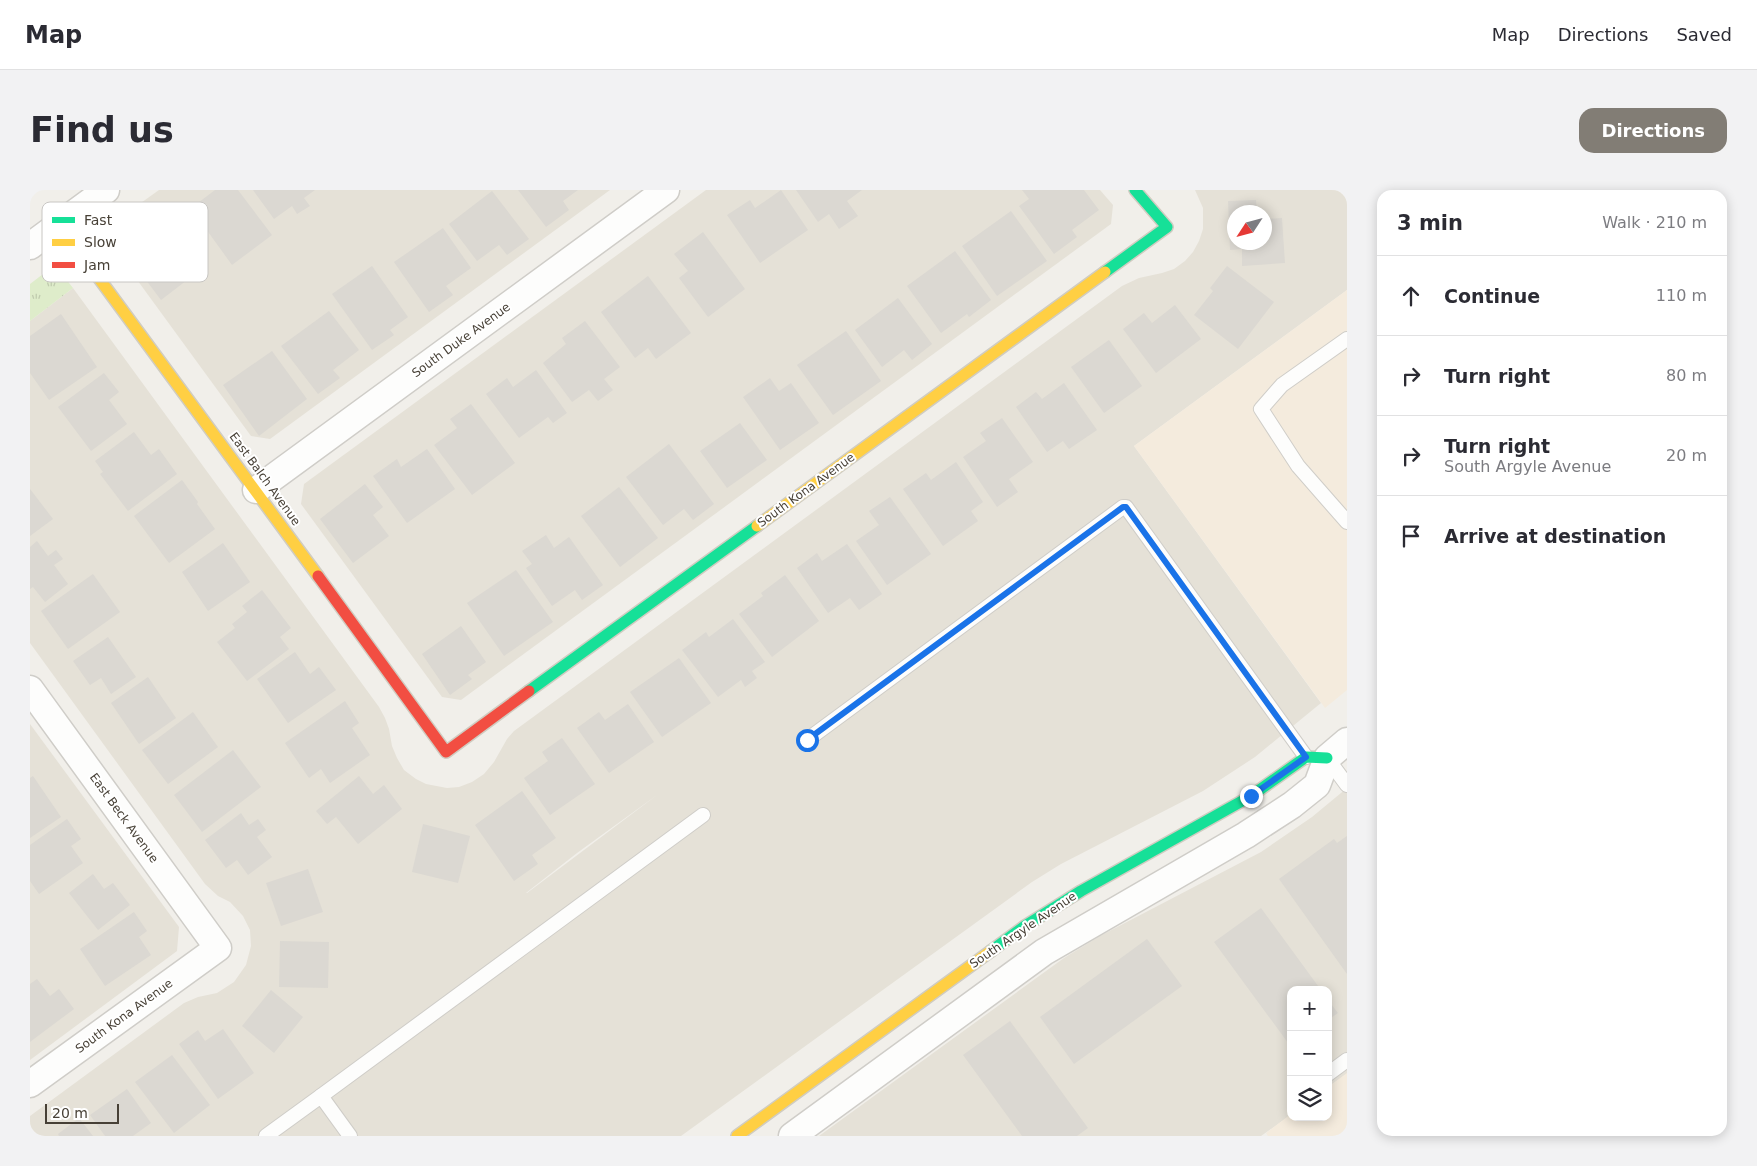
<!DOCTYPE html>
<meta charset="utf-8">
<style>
:root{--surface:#fff;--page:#f2f2f3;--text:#2b2b33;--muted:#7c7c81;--line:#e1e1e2;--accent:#827d75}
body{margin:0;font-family:"DejaVu Sans",sans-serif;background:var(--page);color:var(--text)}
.controls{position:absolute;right:15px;bottom:15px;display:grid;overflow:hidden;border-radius:10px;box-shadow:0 2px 12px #0003}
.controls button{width:45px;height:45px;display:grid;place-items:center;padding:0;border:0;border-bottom:1px solid var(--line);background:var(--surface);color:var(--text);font:25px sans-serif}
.compass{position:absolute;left:1197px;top:15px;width:45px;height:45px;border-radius:50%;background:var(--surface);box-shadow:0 2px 12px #0003;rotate:234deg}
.scale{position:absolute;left:15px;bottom:12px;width:74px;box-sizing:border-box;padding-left:5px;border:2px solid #474036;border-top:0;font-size:14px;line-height:18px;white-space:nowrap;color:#474036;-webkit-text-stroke:4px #fff;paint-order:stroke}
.stop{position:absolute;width:15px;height:15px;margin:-11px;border:4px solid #1a73e8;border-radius:50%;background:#fff}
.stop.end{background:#1a73e8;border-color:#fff;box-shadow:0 1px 5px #0008}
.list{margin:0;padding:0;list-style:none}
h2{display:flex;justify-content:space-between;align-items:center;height:65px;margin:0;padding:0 20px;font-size:21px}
h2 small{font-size:16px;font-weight:400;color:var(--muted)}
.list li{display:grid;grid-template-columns:32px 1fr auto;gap:15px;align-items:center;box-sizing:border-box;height:80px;padding:0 20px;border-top:1px solid var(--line)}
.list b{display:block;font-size:19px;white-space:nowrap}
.list p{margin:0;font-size:16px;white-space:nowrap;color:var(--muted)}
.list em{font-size:16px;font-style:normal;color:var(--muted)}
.icon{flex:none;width:28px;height:28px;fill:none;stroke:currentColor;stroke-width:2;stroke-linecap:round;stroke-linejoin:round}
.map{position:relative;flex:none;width:1317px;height:946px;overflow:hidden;border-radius:15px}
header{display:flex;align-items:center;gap:30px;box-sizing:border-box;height:70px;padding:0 25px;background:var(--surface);border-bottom:1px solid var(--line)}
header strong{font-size:24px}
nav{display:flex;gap:28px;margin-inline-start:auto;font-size:18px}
.intro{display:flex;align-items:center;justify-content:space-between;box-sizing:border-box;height:120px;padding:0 30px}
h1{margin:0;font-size:35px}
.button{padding:12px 22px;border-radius:15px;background:var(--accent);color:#fff;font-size:18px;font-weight:700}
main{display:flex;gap:30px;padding:0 30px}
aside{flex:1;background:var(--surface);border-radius:15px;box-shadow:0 2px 12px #0003}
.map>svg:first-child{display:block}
</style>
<header>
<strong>Map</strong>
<nav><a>Map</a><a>Directions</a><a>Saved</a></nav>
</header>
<div class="intro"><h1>Find us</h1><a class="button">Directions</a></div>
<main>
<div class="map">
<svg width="1317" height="946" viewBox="0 0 1317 946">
<defs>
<pattern id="park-tufts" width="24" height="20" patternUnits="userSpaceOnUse" patternTransform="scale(1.25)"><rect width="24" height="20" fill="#deecca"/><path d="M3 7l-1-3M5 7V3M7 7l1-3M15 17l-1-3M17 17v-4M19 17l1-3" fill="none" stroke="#c0cbae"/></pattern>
</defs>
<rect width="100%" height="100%" fill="#f1efea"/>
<g fill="#e5e1d7" fill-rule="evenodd">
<polygon points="129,0 580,0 240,249 221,246 78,50 80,35"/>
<polygon points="676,0 1070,0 1083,15 1081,34 431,510 412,507 271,314 274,294"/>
<path d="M1165 0H1317V100L1104 256 1291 513 1225 567 1173 601 1031 674 1002 692 651 946H0V926L154 813 168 807 187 803 204 792 216 775 221 756 220 740 213 726 200 712 188 706 175 694 0 453V131L43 98 349 517 355 528 359 539 362 556 367 568 374 580 386 589 396 594 417 598 429 597 442 592 454 584 464 572 477 549 484 541 1092 96 1109 88 1132 83 1144 79 1155 71 1163 62 1169 51 1173 39V18ZM1204 22H1234V52H1204ZM627 605 497 703H496L547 663Z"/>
<polygon points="0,534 149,737 147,761 0,870"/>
<polygon points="1317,598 1317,884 1298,897 1298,800 1261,800 1261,925 1231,946 789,946 1034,768 1070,746 1231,662 1282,627"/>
</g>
<g fill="#f4ebdd">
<polygon points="1317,100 1317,500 1295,518 1104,256"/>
<polygon points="1317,883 1317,946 1238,946 1236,943 1261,924 1261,927 1298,927 1298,897"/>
</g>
<polygon fill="url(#park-tufts)" points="17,81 32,84 43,98 0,131 0,94"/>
<g fill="#dbd8d2">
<polygon points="185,0 208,0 242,45 202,75 176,39 168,46 152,25"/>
<polygon points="223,0 285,0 274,8 280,16 267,24 262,16 244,29"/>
<polygon points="488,0 548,0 533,11 539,20 516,37"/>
<polygon points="751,0 778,40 730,73 697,25 720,10 725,18"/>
<polygon points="766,0 832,0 817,11 828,26 809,39 799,24 788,32"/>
<polygon points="992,0 1054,0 1069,20 1042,40 1047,47 1024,64 989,16 999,9"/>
<polygon points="462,1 499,49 477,65 469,55 447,71 419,34"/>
<polygon points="1226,10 1227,22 1204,22 1204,52 1234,52 1234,29 1252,28 1255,73 1212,76 1212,59 1200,60 1198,11"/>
<polygon points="981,21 1017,71 967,106 932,56"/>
<polygon points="140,32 174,77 131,110 104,74 126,57 119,47"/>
<polygon points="413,38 441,78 416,96 423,105 399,122 364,72"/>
<polygon points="673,42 715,99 678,127 649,88 658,81 644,64"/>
<polygon points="925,61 961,110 939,127 937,124 911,143 877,96"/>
<polygon points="342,76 378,127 360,140 364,145 342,160 302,104"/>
<polygon points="1197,76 1244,112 1208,159 1164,125 1183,101 1180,98"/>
<polygon points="618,86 661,143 626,169 618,158 605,168 571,122"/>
<polygon points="868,108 902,154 882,170 874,160 852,177 825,140"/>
<polygon points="1145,115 1171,149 1126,183 1093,139 1114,123 1122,133"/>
<polygon points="299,121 329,160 303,180 310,188 288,204 251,156"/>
<polygon points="31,124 67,177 19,210 0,183 0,146"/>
<polygon points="555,131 590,177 574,189 583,200 568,211 559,200 542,212 513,173 536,154 532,148"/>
<polygon points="816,141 851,191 803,225 767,175"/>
<polygon points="1079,150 1112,196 1074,223 1041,177"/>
<polygon points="242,161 277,209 229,246 193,195"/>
<polygon points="506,180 537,223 523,233 518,227 489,248 456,204 477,188 483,197"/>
<polygon points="74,183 89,202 79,210 97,234 61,261 28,217"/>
<polygon points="740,188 749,201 761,193 789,233 750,260 713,207"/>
<polygon points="1034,193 1067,240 1039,259 1033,251 1017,262 986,217 1006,202 1012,209"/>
<polygon points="441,214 485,273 442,305 404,255 427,238 420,229"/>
<polygon points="972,228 1003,272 979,289 988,302 967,317 933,267 956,251 950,243"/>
<polygon points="710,233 737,270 697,298 670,261"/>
<polygon points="104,242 121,265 129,259 147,284 98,321 70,284 73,282 65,271"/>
<polygon points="639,254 684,314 663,330 654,319 633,335 596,287"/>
<polygon points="397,259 425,299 377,333 343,286 367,269 371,277"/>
<polygon points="926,272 953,312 941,321 948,331 913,356 873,299 896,283 901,290"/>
<polygon points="152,290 168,312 167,314 185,339 139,373 104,326"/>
<polygon points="335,294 353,317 343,325 359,346 323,373 290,329"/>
<polygon points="589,297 628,348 590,377 551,326"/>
<polygon points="0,299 23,329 0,346"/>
<polygon points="860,307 901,364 857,395 826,351 849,335 839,321"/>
<polygon points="516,345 524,358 539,347 573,395 552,410 545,400 522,416 496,378 502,374 492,361"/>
<polygon points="7,351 18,366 26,360 33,369 24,375 38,394 15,412 3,397 0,399 0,357"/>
<polygon points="193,353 220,392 178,421 152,382"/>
<polygon points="817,354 852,404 829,420 820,408 798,423 767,378 787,363 792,371"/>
<polygon points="486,380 523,432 474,466 437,413"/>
<polygon points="63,384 90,422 38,459 11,421"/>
<polygon points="755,385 789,431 742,467 709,424 733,406 731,403"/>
<polygon points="232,400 261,438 250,447 259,459 217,491 187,452 205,438 202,434 217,422 212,416"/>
<polygon points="703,429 735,472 722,481 727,488 715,497 711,490 688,507 652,460 676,442 679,447"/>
<polygon points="431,436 456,472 438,485 442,489 420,505 392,464"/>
<polygon points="78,447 106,487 81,504 71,488 60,495 43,471"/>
<polygon points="265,462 280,484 289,477 306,500 258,533 227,489"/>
<polygon points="649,468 681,513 632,547 600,502"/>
<polygon points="118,487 146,528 109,554 81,513"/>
<polygon points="315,511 329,533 322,538 340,565 300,593 291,579 279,588 255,553"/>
<polygon points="598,514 624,552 579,583 547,538 569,522 575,530"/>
<polygon points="163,522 188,557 138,594 112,560"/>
<polygon points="532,548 565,594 520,625 494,588 518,571 512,562"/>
<polygon points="203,560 231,597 172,642 144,605"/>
<polygon points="3,586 31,627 0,648 0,588"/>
<polygon points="329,586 343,604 354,595 372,619 328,654 306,627 297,634 286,621"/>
<polygon points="492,601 526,648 502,665 508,674 484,691 445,635"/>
<polygon points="211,623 219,635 228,629 236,640 227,647 242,667 218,685 207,670 196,678 175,650"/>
<polygon points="37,629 51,649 41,656 53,673 9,704 0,691 0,655"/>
<polygon points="393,634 440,646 428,693 382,682"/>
<polygon points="1317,646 1317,784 1249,689 1304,649 1307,653"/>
<polygon points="278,679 293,722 251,736 236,693"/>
<polygon points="63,684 74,699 83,693 100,715 68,740 39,703"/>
<polygon points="1231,718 1291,800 1261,800 1261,857 1184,752"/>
<polygon points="104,722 117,741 109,747 121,765 75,796 50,759"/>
<polygon points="1117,749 1152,796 1044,874 1010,827"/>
<polygon points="250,751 299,752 298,798 249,797"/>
<polygon points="7,789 20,806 29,799 44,819 0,852 0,794"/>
<polygon points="241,800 273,827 244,863 212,836"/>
<polygon points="1298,810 1308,823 1298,830"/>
<polygon points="980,831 1058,938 1047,946 992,946 933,865"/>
<polygon points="193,839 224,883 188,909 149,854 168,840 175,851"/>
<polygon points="142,865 180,915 144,943 105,892"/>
<polygon points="97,899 121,933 103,946 75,946 60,925"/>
<polygon points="49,928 63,946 29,946 28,944"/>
</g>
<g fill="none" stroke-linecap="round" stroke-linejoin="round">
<g stroke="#cfcdc8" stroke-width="16">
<g id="lane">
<polyline points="1317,149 1252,195 1231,219 1268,276 1317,332"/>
<polyline points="777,550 1093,317 1096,317 1276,567"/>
<polyline points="1297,568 1317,595"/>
<polyline points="1298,884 1317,870"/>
<polyline points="291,906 673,625"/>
<polyline points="236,946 291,906 320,946"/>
</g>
</g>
<g stroke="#cfcdc8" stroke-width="29">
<g id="street">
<polyline points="0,56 76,0"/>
<polyline points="226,300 636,0"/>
<polyline points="0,499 188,758 0,894"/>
<polyline points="762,946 1014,762 1216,645 1262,615 1287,595 1297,568 1317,551"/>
</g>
</g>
<g stroke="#d0ccc1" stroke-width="14">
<g id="fast">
<polyline points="1075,82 1137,37 1105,0"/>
<polyline points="499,501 727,336"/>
<polyline points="961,761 995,736 1051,701 1221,606 1276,567 1297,568"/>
</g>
</g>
<g stroke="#d0ccc1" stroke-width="14">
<g id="slow">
<polyline points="29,34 288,386"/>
<polyline points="727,336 1075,82"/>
<polyline points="707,946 961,761"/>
</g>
</g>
<g stroke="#d0ccc1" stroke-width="14">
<polyline id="jam" points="288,386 416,562 499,501"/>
</g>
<use href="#lane" stroke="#fdfdfc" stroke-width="14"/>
<use href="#street" stroke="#fdfdfc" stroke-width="26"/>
<use href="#fast" stroke="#16e098" stroke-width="11"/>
<use href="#slow" stroke="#ffcf43" stroke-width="11"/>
<use href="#jam" stroke="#f24e42" stroke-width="11"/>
</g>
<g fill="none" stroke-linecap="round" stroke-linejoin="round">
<polyline stroke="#1a73e8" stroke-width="6" points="777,550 1093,317 1096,317 1276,567 1221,606"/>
</g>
<g text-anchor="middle" stroke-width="4" stroke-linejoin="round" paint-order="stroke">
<g font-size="12" fill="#474036" stroke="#fff">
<text transform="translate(431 150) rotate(-36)" y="4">South Duke Avenue</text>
<text transform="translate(235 289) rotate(54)" y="4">East Balch Avenue</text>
<text transform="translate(776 300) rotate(-36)" y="4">South Kona Avenue</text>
<text transform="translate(94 628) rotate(54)" y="4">East Beck Avenue</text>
<text transform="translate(993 740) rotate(-34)" y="4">South Argyle Avenue</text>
<text transform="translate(94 826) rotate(-36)" y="4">South Kona Avenue</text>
</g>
</g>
<rect x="12" y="12" width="166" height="80" rx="8" fill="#fff" stroke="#c8c6c3" stroke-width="1"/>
<rect x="22" y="27" width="23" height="6" fill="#16e098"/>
<rect x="22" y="49" width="23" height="7" fill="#ffcf43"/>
<rect x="22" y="72" width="23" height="6" fill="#f24e42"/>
<g font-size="14" fill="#474036">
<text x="54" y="35">Fast</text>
<text x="54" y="57">Slow</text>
<text x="54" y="80">Jam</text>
</g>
</svg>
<div class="controls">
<button>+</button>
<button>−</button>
<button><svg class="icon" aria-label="layers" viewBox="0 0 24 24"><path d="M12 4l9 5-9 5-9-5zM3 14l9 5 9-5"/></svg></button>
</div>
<svg class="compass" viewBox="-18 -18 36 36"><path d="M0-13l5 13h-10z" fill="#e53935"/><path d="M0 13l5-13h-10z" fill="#7c7c81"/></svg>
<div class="scale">20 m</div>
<div class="stop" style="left:777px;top:550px"></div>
<div class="stop end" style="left:1221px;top:606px"></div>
</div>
<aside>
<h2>3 min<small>Walk · 210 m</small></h2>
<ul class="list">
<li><svg class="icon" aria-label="ahead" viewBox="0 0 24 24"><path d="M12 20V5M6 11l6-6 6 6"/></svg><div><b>Continue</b></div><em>110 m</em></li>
<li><svg class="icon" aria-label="right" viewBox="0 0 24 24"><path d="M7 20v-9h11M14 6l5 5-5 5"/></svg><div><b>Turn right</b></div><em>80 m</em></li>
<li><svg class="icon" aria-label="right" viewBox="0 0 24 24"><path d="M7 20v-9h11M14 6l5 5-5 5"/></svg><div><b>Turn right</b><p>South Argyle Avenue</p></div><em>20 m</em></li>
<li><svg class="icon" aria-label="arrive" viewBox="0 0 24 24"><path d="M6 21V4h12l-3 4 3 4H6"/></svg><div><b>Arrive at destination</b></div></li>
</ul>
</aside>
</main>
